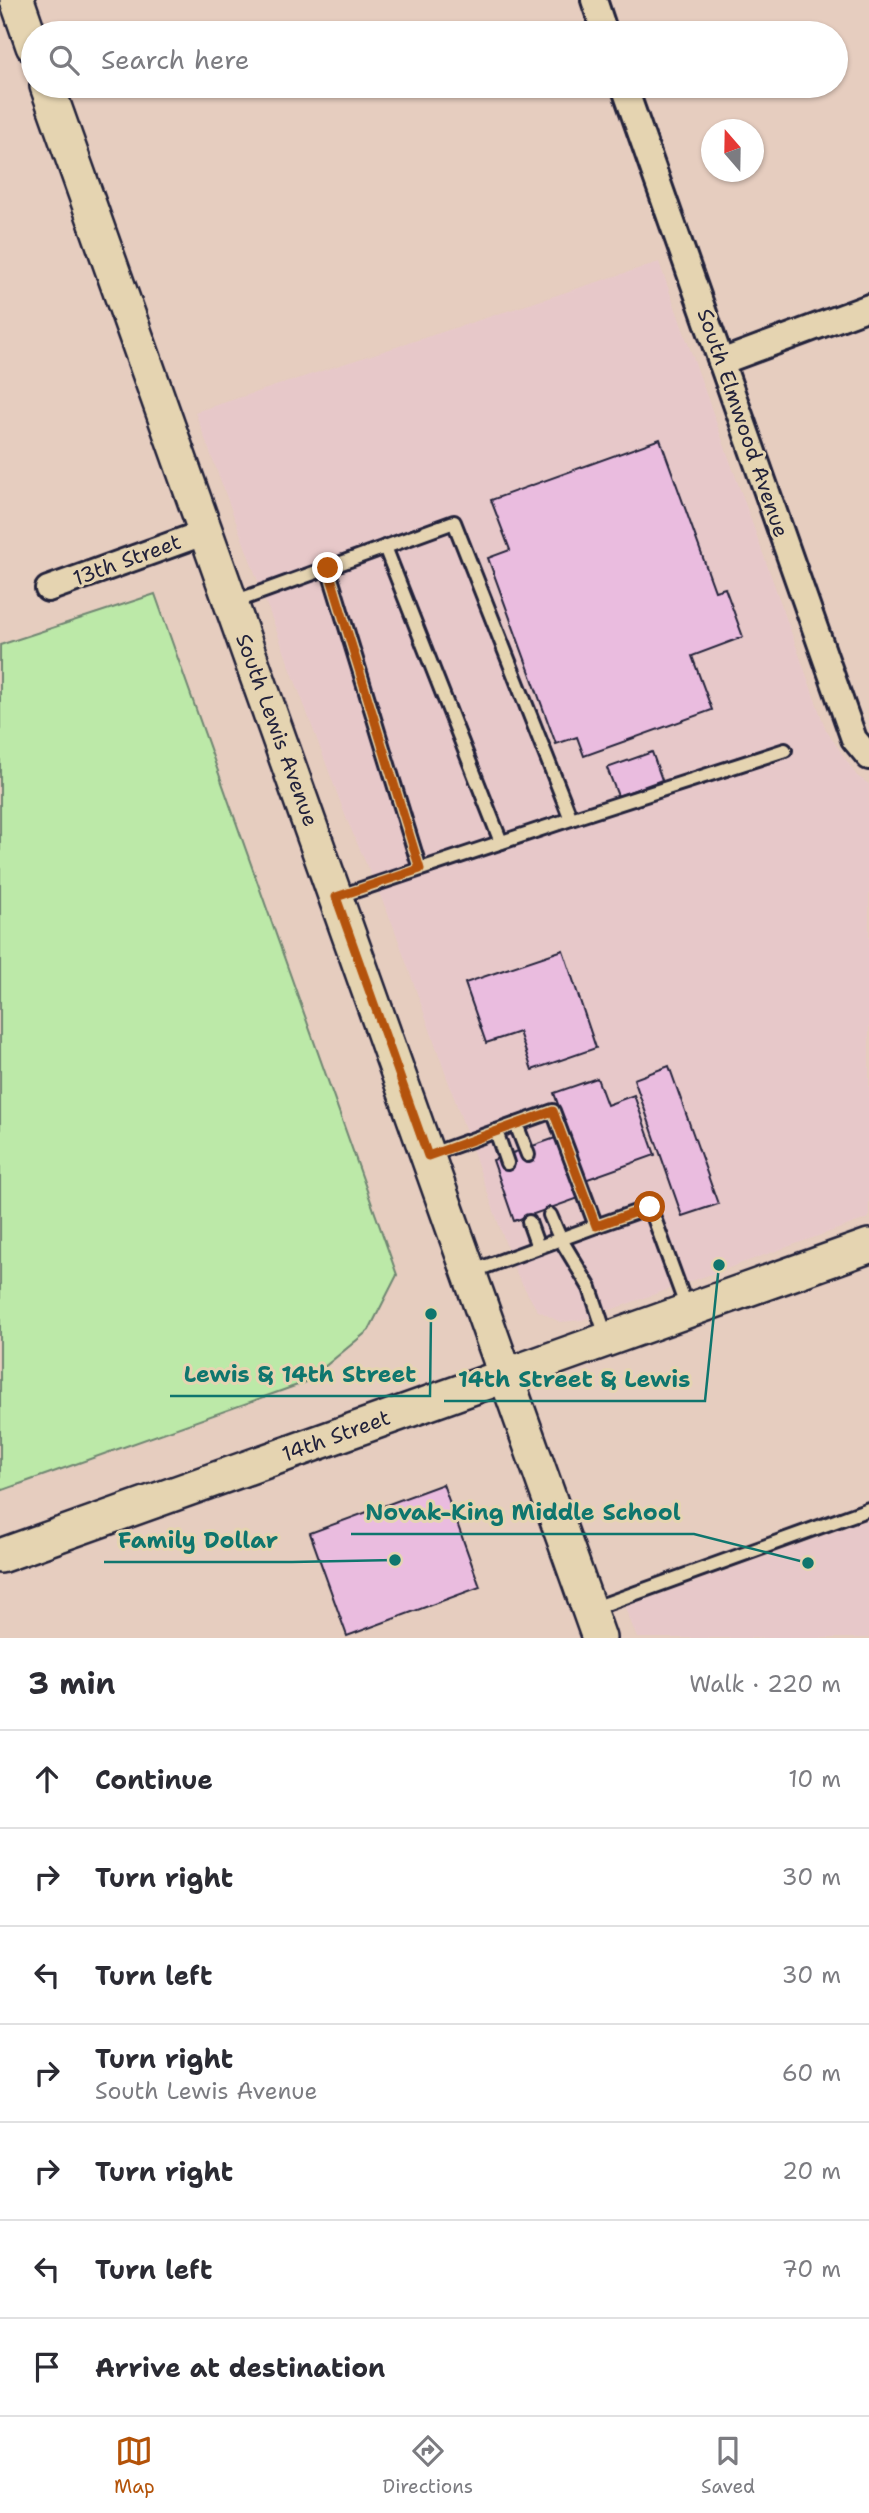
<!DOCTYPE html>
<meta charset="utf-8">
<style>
:root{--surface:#fff;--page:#f7f7f7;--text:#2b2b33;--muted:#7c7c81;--line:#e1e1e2;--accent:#b45309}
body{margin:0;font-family:"Shantell Sans",sans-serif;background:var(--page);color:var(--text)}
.compass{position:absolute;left:701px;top:119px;width:63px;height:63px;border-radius:50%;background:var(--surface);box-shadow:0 2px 5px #0004;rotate:340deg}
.stop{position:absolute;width:21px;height:21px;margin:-16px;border:5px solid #b45309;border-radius:50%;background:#fff}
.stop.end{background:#b45309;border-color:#fff;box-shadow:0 2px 7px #0008}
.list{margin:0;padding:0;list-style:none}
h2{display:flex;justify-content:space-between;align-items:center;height:91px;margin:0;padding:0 28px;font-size:30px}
h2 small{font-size:23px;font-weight:400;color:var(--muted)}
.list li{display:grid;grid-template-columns:46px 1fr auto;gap:21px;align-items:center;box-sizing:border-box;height:98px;padding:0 28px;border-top:2px solid var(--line)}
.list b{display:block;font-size:26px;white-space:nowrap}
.list p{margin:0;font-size:23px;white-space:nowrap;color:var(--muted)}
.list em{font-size:23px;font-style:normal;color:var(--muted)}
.icon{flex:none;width:38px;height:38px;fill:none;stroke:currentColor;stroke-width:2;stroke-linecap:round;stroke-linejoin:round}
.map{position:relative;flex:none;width:869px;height:1638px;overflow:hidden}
.search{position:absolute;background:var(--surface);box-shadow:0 2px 5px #0004;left:21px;right:21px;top:21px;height:77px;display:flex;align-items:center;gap:18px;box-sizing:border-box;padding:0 24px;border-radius:38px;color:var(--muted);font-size:26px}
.sheet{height:777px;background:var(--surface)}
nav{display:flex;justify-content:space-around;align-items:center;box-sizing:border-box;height:98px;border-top:2px solid var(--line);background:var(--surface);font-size:19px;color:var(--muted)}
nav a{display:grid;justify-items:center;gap:4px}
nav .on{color:var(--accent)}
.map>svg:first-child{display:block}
</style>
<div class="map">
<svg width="869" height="1638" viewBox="0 0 869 1638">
<rect width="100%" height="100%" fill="#e6cdbf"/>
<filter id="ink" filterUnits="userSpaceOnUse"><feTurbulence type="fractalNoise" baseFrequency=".0143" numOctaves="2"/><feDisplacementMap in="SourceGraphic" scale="14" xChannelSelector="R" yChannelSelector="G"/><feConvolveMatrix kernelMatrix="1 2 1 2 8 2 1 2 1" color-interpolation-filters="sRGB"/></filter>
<g filter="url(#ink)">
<g fill="#e7c8c9">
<polygon points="659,262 826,730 857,776 869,784 869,1218 582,1320 560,1322 537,1310 516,1273 393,925 347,820 195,412"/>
<polygon points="869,1519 869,1638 637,1638 625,1607"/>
</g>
<polygon fill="#bce9a8" stroke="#6f8672" stroke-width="2" points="155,594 397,1275 369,1330 306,1382 0,1491 0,645"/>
<g fill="#eabcdf" stroke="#22223b" stroke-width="2">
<polygon points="660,439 715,591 725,588 743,637 692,656 712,710 584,756 577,737 556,744 488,558 510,550 491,500"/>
<polygon points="652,752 662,780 618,796 607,768"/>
<polygon points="563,950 596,1048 532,1070 519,1032 486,1043 465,983"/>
<polygon points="669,1066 718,1204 682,1216 634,1079"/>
<polygon points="597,1078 607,1105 634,1095 655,1155 585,1180 554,1093"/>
<polygon points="558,1137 579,1198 514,1221 493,1160"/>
<polygon points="443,1484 480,1587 347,1636 310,1533"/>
</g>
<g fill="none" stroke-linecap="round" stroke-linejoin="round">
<g stroke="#22223b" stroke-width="18">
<g id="lane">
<polyline points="385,547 501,842"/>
<polyline points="328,568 420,869"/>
<polyline points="234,602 454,522 571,819 337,897"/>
<polyline points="571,819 785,750"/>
<polyline points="516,1124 528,1155"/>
<polyline points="496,1131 507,1163"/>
<polyline points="429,1155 553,1111 596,1226 471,1272"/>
<polyline points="550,1215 560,1238 590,1288 607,1339"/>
<polyline points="529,1222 538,1247"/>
<polyline points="596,1226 650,1207 688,1311"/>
<polyline points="589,1610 869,1509"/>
</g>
</g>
<g stroke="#22223b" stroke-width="30">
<g id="street">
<polyline points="594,0 605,33"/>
<polyline points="624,86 854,739 869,757"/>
<polyline points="721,362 869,307"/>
<polyline points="48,589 206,532"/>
</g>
</g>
<g stroke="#22223b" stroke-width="38">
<g id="secondary">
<polyline points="17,0 33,46"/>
<polyline points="47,86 599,1638"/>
<polyline points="0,1556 869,1246"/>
</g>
</g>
<use href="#lane" stroke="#e5d4b1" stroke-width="12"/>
<use href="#street" stroke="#e5d4b1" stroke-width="24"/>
<use href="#secondary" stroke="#e5d4b1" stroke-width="33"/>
</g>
</g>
<g fill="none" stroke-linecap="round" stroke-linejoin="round" filter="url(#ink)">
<polyline stroke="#b45309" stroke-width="9" points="328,568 420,869 336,897 428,1156 553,1111 596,1226 650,1207"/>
</g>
<g text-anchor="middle" stroke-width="6" stroke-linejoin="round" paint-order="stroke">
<g font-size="21" fill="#22223b" stroke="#e5d4b1">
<text transform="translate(743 423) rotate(71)" y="7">South Elmwood Avenue</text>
<text transform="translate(127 560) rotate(-20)" y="7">13th Street</text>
<text transform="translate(277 730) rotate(70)" y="7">South Lewis Avenue</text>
<text transform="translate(336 1436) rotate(-20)" y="7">14th Street</text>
</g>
</g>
<path fill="none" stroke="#0f766e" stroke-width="2.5" d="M431 1314L430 1396H170M719 1265L705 1401H444M808 1563L694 1534H351M395 1560L292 1562H104"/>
<g fill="#0f766e" stroke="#e5d4b1" stroke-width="2.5">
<circle cx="431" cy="1314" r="7"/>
<circle cx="719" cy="1265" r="7"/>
<circle cx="808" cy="1563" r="7"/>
<circle cx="395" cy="1560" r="7"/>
</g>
<g font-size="23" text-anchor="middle" font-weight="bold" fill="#0f766e" stroke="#e5d4b1" stroke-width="6" stroke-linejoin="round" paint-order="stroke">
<text x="300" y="1382">Lewis &amp; 14th Street</text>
<text x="574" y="1387">14th Street &amp; Lewis</text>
<text x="523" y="1520">Novak-King Middle School</text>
<text x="198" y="1548">Family Dollar</text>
</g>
</svg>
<svg class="compass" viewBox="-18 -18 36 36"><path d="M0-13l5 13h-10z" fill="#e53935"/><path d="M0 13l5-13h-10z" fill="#7c7c81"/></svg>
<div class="stop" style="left:650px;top:1207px"></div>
<div class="stop end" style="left:328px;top:568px"></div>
<div class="search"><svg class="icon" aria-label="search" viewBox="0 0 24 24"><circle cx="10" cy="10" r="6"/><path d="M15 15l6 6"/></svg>Search here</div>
</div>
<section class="sheet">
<h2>3 min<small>Walk · 220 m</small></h2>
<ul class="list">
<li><svg class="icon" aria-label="ahead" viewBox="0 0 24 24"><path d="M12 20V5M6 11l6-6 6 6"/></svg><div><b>Continue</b></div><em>10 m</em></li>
<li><svg class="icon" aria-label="right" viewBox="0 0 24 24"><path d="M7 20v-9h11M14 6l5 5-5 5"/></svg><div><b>Turn right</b></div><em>30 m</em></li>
<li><svg class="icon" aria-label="left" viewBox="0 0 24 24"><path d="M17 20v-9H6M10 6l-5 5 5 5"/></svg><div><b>Turn left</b></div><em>30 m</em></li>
<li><svg class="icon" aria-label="right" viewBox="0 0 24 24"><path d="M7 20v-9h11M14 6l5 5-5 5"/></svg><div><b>Turn right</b><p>South Lewis Avenue</p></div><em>60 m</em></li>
<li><svg class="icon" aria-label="right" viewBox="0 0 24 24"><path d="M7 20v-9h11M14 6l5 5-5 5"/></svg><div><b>Turn right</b></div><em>20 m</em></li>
<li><svg class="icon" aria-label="left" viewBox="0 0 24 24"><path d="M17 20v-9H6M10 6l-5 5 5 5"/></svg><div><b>Turn left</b></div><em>70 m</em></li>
<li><svg class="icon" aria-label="arrive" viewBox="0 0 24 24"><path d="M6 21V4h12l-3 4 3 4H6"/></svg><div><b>Arrive at destination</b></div></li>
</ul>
</section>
<nav>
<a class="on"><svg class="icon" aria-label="map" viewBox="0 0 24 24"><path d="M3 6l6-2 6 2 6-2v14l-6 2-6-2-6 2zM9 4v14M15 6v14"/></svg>Map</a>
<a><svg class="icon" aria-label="directions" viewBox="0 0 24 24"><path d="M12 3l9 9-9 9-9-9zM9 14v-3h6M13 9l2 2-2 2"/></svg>Directions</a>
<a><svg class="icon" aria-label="saved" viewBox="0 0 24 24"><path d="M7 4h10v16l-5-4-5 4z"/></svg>Saved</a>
</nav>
